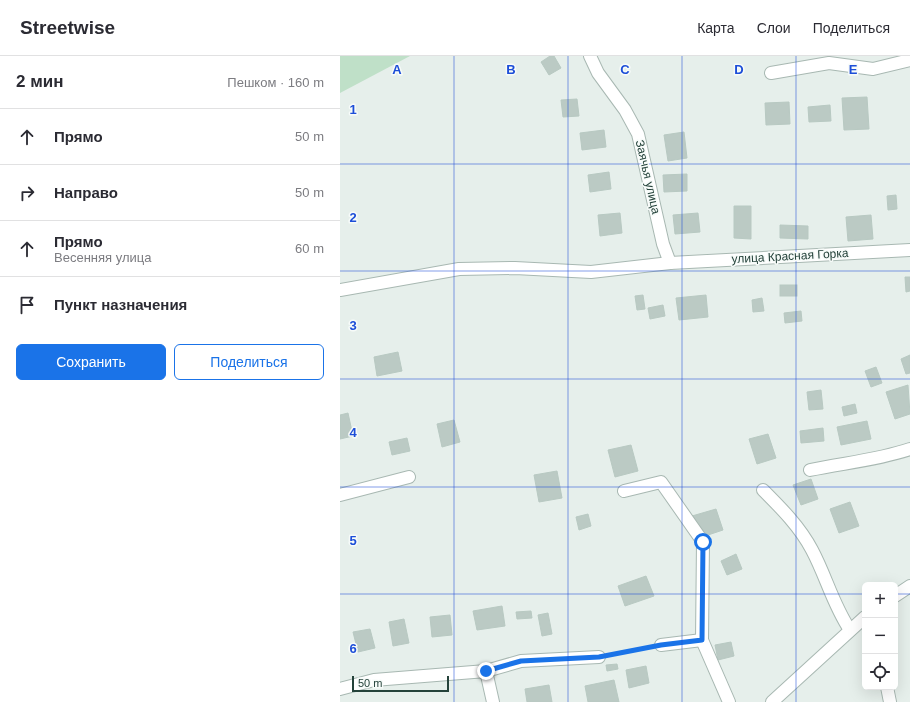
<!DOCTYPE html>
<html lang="ru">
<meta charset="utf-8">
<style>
:root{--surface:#fff;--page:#f2f2f3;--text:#2b2b33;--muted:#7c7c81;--line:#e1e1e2;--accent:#1a73e8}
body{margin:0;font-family:Helvetica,sans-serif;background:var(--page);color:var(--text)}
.controls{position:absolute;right:12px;bottom:12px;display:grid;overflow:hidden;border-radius:6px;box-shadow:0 4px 16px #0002}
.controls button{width:36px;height:36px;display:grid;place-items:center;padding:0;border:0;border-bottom:1px solid var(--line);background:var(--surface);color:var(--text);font:20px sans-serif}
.scale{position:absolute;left:12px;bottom:10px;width:97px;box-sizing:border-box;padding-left:4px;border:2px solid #24423a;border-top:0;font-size:11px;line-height:14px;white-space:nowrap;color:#24423a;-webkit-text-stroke:3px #f7fbf9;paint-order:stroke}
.stop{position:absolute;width:12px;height:12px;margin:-9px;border:3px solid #1a73e8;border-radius:50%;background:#fff}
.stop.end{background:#1a73e8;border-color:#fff;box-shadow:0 1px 4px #0008}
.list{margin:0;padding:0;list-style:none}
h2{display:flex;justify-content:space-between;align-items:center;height:52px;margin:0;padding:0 16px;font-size:17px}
h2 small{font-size:13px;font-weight:400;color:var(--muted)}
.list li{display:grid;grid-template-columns:26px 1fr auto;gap:12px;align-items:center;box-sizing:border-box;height:56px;padding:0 16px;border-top:1px solid var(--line)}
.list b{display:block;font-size:15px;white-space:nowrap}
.list p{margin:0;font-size:13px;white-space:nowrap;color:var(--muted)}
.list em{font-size:13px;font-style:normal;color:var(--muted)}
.actions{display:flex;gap:8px;padding:12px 16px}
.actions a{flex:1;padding:9px 0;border:1px solid var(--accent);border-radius:6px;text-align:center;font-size:14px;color:var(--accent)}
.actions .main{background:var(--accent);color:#fff}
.icon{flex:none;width:22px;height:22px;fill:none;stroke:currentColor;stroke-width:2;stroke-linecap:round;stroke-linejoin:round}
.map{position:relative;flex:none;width:570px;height:646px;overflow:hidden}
header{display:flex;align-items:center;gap:24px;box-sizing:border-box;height:56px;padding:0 20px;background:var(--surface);border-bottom:1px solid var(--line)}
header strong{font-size:19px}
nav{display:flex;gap:22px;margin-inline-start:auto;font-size:14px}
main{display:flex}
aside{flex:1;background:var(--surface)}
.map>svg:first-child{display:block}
</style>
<header>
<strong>Streetwise</strong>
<nav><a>Карта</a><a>Слои</a><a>Поделиться</a></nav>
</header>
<main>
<aside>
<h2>2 мин<small>Пешком · 160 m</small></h2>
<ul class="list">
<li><svg class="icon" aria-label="ahead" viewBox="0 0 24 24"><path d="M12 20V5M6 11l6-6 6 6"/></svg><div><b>Прямо</b></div><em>50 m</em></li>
<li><svg class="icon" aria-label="right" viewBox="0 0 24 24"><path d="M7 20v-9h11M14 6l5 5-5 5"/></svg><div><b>Направо</b></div><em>50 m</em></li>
<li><svg class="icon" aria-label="ahead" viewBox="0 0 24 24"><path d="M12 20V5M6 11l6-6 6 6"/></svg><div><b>Прямо</b><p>Весенняя улица</p></div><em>60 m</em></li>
<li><svg class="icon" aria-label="arrive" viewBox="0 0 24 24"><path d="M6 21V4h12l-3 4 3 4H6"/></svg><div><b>Пункт назначения</b></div></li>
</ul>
<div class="actions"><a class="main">Сохранить</a><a>Поделиться</a></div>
</aside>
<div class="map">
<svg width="570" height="646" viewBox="0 0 570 646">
<rect width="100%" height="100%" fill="#e6efeb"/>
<polygon fill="#bfe0c8" points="0,0 70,0 0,37"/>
<g fill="#bbcac4" stroke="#b8c9c2">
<polygon points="210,0 214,0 221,12 209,19 201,6"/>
<polygon points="527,41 529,73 504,74 502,42"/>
<polygon points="237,43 239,60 223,61 221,44"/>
<polygon points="449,46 450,68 426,69 425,47"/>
<polygon points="490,49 491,65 469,66 468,51"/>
<polygon points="264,74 266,91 242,94 240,77"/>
<polygon points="344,76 347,102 328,105 324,79"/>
<polygon points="269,116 271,133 250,136 248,119"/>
<polygon points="347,118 347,135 324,136 323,119"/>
<polygon points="556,139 557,153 548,154 547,140"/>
<polygon points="394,150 411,150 411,183 394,182"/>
<polygon points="280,157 282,177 260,180 258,159"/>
<polygon points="358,157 360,176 335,178 333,159"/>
<polygon points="531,159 533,183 508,185 506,161"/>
<polygon points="440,169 468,170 468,183 440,182"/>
<polygon points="565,221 570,221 570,235 566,236"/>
<rect x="440" y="229" width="17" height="11"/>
<polygon points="303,239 305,253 297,254 295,240"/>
<polygon points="366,239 368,261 339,264 336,242"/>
<polygon points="422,242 424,255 413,256 412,244"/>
<polygon points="323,249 325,260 310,263 308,252"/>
<polygon points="461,255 462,265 445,267 444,257"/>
<polygon points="58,296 62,315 37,320 34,301"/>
<polygon points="570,299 570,317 566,318 561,303"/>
<polygon points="536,311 542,327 531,331 525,315"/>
<polygon points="568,329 570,358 555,363 546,336"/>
<polygon points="481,334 483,353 469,354 467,336"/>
<polygon points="515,348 517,357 504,360 502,351"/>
<polygon points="8,357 13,380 0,383 0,359"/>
<polygon points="114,364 120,386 102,391 97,368"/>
<polygon points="527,365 531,383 501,389 497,371"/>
<polygon points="483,372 484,385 461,387 460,375"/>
<polygon points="428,378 436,402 417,408 409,383"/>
<polygon points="67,382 70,395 52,399 49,386"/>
<polygon points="291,389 298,415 275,421 268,394"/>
<polygon points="217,415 222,442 199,446 194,419"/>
<polygon points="471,423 478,443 461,449 453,429"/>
<polygon points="510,446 519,470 499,477 490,453"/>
<polygon points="376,453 383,474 359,482 352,460"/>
<polygon points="248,458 251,470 239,474 236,461"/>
<polygon points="396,498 402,513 387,519 381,505"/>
<polygon points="306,520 314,540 285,550 278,530"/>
<polygon points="162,550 165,570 137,574 133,555"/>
<polygon points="191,555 192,562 177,563 176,556"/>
<polygon points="208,557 212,578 202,580 198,559"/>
<polygon points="110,559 112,579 92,581 90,561"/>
<polygon points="64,563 69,587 53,590 49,566"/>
<polygon points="30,573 35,592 18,596 13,576"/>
<polygon points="391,586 394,600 378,604 375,589"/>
<polygon points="277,608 278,613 267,615 266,609"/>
<polygon points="306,610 309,627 289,632 286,614"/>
<polygon points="274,624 279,646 248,646 245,630"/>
<polygon points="209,629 212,646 187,646 185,633"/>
</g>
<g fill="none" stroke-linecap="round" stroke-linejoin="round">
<g stroke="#a8b8b2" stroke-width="14">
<g id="minor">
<polyline points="250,0 258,17 285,54 298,78 323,188 330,207"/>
<polyline points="431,17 489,7 533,13 570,4"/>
<polyline points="0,234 119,213 175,212 251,216 330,207 570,194"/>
<path d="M470 414C503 407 538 404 570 393"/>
<path d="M423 434C441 452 460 471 472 494 486 520 493 549 510 574"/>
<polyline points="284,435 321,426 363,486 362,584 389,646"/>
<polyline points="0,439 69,421"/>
<polyline points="555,540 570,530"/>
<polyline points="321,589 362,584"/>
<polyline points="146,615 153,646"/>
<polyline points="547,631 550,646"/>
<polyline points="0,633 34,624 146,615 181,605 259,601"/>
<polyline points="432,646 525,561"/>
</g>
</g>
<polyline stroke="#86b3a5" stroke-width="2.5" stroke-dasharray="2 3" stroke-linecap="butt" points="269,599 309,592"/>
<use href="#minor" stroke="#fff" stroke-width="12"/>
</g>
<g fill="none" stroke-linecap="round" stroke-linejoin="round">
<polyline stroke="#1a73e8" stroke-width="5" points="146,615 181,605 259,601 321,589 362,584 363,486"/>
</g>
<path fill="none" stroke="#1d4ed8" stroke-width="1" stroke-opacity="0.55" d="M114 0V646M228 0V646M342 0V646M456 0V646M0 108H570M0 215H570M0 323H570M0 431H570M0 538H525M555 538H570"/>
<g text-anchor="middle" stroke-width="3" stroke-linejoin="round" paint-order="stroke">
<g font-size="12" fill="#24423a" stroke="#f7fbf9">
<text transform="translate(308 121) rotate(77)" y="4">Заячья улица</text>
<text transform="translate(450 200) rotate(-3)" y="4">улица Красная Горка</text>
</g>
</g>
<g font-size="13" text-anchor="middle" font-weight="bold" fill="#1d4ed8" stroke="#f7fbf9" stroke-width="3" stroke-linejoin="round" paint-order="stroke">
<text x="57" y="18">A</text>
<text x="171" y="18">B</text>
<text x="285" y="18">C</text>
<text x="399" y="18">D</text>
<text x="513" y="18">E</text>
<text x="13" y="58">1</text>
<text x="13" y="166">2</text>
<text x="13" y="274">3</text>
<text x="13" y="381">4</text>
<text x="13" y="489">5</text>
<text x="13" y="597">6</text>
</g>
</svg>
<div class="controls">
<button>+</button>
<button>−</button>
<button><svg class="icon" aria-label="locate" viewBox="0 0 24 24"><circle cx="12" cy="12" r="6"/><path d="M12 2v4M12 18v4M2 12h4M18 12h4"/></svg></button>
</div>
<div class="scale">50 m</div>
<div class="stop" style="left:363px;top:486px"></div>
<div class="stop end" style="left:146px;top:615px"></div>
</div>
</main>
